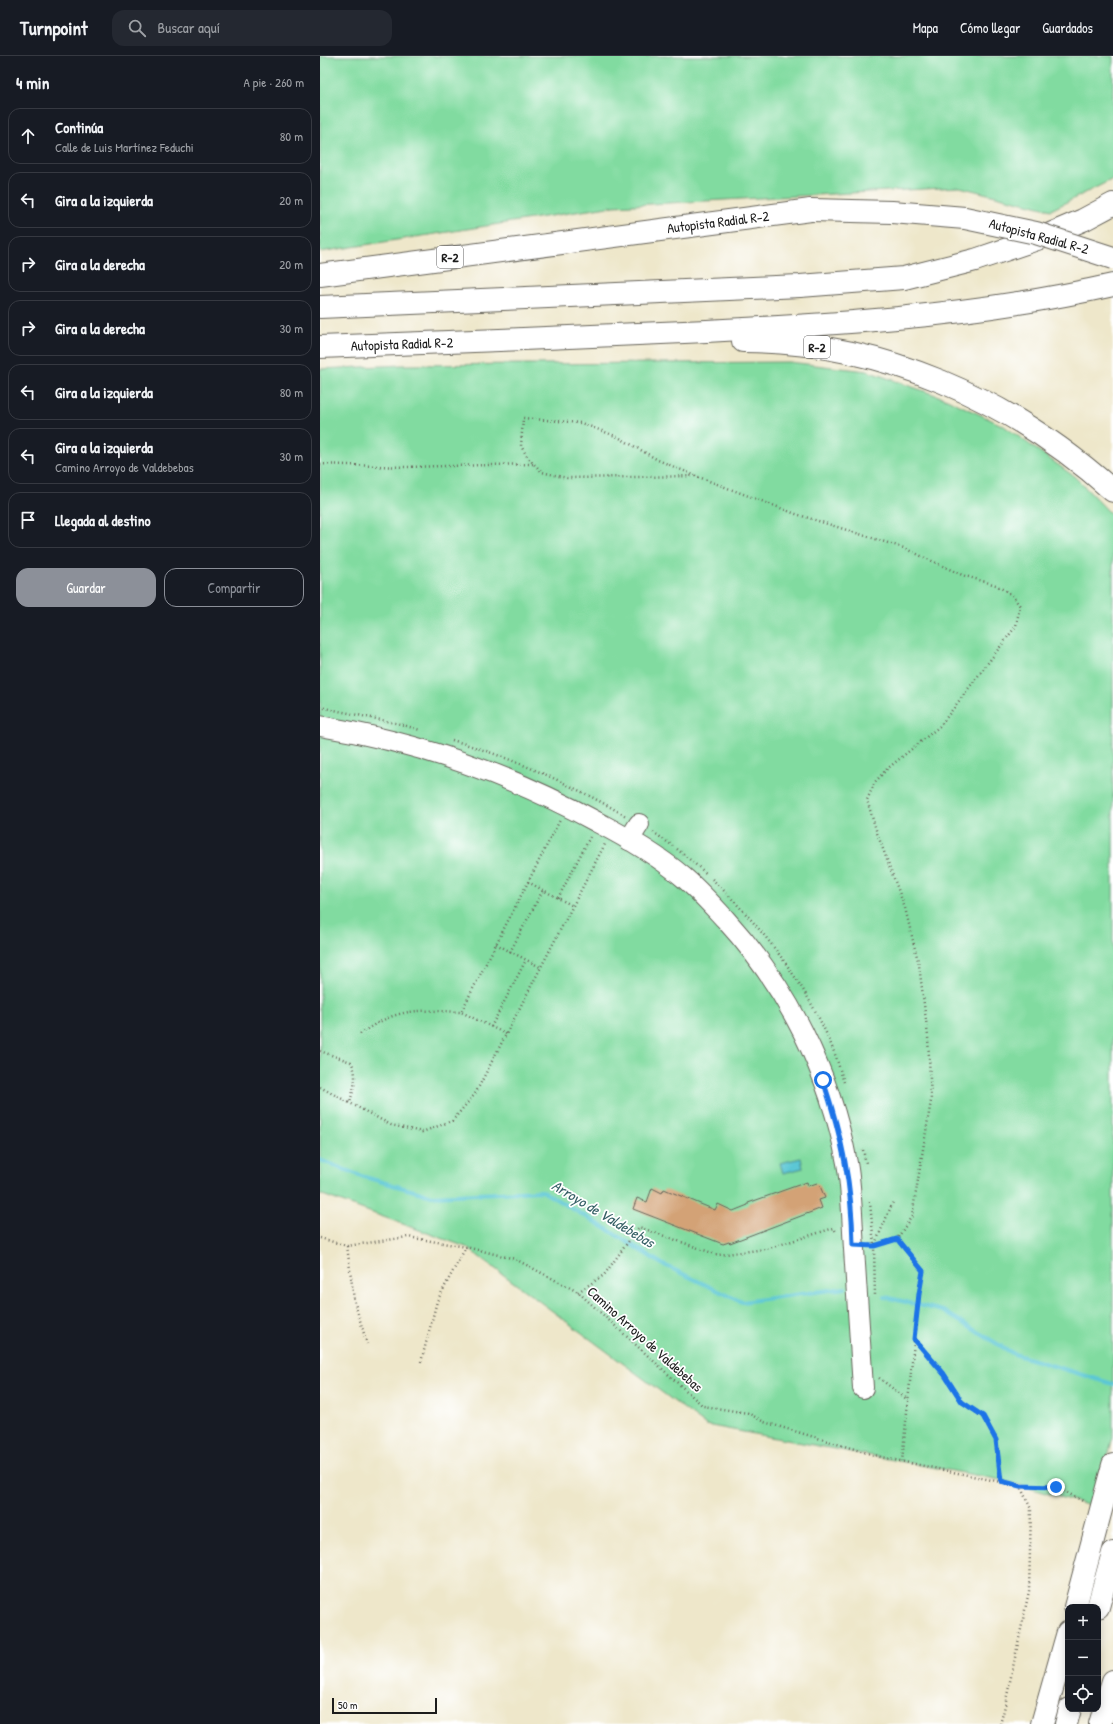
<!DOCTYPE html>
<html lang="es">
<meta charset="utf-8">
<style>
:root{--surface:#171b24;--page:#242831;--text:#f1f3f6;--muted:#9ea1a6;--line:#363941;--accent:#8c9099}
body{margin:0;font-family:"Patrick Hand",sans-serif;background:var(--page);color:var(--text)}
.controls{position:absolute;right:12px;bottom:12px;display:grid;overflow:hidden;border-radius:8px;box-shadow:0 2px 10px #0003}
.controls button{width:36px;height:36px;display:grid;place-items:center;padding:0;border:0;border-bottom:1px solid var(--line);background:var(--surface);color:var(--text);font:20px sans-serif}
.scale{position:absolute;left:12px;bottom:10px;width:105px;box-sizing:border-box;padding-left:4px;border:2px solid #1c1c1c;border-top:0;font-size:11px;line-height:14px;white-space:nowrap;color:#1c1c1c;-webkit-text-stroke:3px #fff;paint-order:stroke}
.stop{position:absolute;width:12px;height:12px;margin:-9px;border:3px solid #1a73e8;border-radius:50%;background:#fff}
.stop.end{background:#1a73e8;border-color:#fff;box-shadow:0 1px 4px #0008}
.list{margin:0;padding:0;list-style:none}
h2{display:flex;justify-content:space-between;align-items:center;height:52px;margin:0;padding:0 16px;font-size:17px}
h2 small{font-size:13px;font-weight:400;color:var(--muted)}
.list li{display:grid;grid-template-columns:26px 1fr auto;gap:12px;align-items:center;box-sizing:border-box;height:56px;margin:0 8px 8px;padding:0 8px;border:1px solid var(--line);border-radius:12px}
.list b{display:block;font-size:15px;white-space:nowrap}
.list p{margin:0;font-size:13px;white-space:nowrap;color:var(--muted)}
.list em{font-size:13px;font-style:normal;color:var(--muted)}
.actions{display:flex;gap:8px;padding:12px 16px}
.actions a{flex:1;padding:9px 0;border:1px solid var(--accent);border-radius:12px;text-align:center;font-size:14px;color:var(--accent)}
.actions .main{background:var(--accent);color:#fff}
.icon{flex:none;width:22px;height:22px;fill:none;stroke:currentColor;stroke-width:2;stroke-linecap:round;stroke-linejoin:round}
.map{position:relative;flex:none;width:793px;height:1668px;overflow:hidden}
header{display:flex;align-items:center;gap:24px;box-sizing:border-box;height:56px;padding:0 20px;background:var(--surface);border-bottom:1px solid var(--line)}
header strong{font-size:19px}
nav{display:flex;gap:22px;margin-inline-start:auto;font-size:14px}
.search{width:280px;height:36px;background:var(--page);display:flex;align-items:center;gap:10px;box-sizing:border-box;padding:0 14px;border-radius:12px;color:var(--muted);font-size:15px}
main{display:flex}
aside{flex:1;background:var(--surface)}
.map>svg:first-child{display:block}
</style>
<header>
<strong>Turnpoint</strong>
<div class="search"><svg class="icon" aria-label="search" viewBox="0 0 24 24"><circle cx="10" cy="10" r="6"/><path d="M15 15l6 6"/></svg>Buscar aquí</div>
<nav><a>Mapa</a><a>Cómo llegar</a><a>Guardados</a></nav>
</header>
<main>
<aside>
<h2>4 min<small>A pie · 260 m</small></h2>
<ul class="list">
<li><svg class="icon" aria-label="ahead" viewBox="0 0 24 24"><path d="M12 20V5M6 11l6-6 6 6"/></svg><div><b>Continúa</b><p>Calle de Luis Martínez Feduchi</p></div><em>80 m</em></li>
<li><svg class="icon" aria-label="left" viewBox="0 0 24 24"><path d="M17 20v-9H6M10 6l-5 5 5 5"/></svg><div><b>Gira a la izquierda</b></div><em>20 m</em></li>
<li><svg class="icon" aria-label="right" viewBox="0 0 24 24"><path d="M7 20v-9h11M14 6l5 5-5 5"/></svg><div><b>Gira a la derecha</b></div><em>20 m</em></li>
<li><svg class="icon" aria-label="right" viewBox="0 0 24 24"><path d="M7 20v-9h11M14 6l5 5-5 5"/></svg><div><b>Gira a la derecha</b></div><em>30 m</em></li>
<li><svg class="icon" aria-label="left" viewBox="0 0 24 24"><path d="M17 20v-9H6M10 6l-5 5 5 5"/></svg><div><b>Gira a la izquierda</b></div><em>80 m</em></li>
<li><svg class="icon" aria-label="left" viewBox="0 0 24 24"><path d="M17 20v-9H6M10 6l-5 5 5 5"/></svg><div><b>Gira a la izquierda</b><p>Camino Arroyo de Valdebebas</p></div><em>30 m</em></li>
<li><svg class="icon" aria-label="arrive" viewBox="0 0 24 24"><path d="M6 21V4h12l-3 4 3 4H6"/></svg><div><b>Llegada al destino</b></div></li>
</ul>
<div class="actions"><a class="main">Guardar</a><a>Compartir</a></div>
</aside>
<div class="map">
<svg width="793" height="1668" viewBox="0 0 793 1668">
<rect width="100%" height="100%" fill="#fff"/>
<filter id="ink" filterUnits="userSpaceOnUse"><feTurbulence type="fractalNoise" baseFrequency=".025" numOctaves="2"/><feDisplacementMap in="SourceGraphic" scale="8" xChannelSelector="R" yChannelSelector="G"/><feConvolveMatrix kernelMatrix="1 2 1 2 8 2 1 2 1" color-interpolation-filters="sRGB"/></filter>
<filter id="wash" filterUnits="userSpaceOnUse"><feTurbulence type="fractalNoise" baseFrequency=".012" numOctaves="4" result="noise"/><feDisplacementMap in="SourceGraphic" scale="16" xChannelSelector="R" yChannelSelector="G"/><feGaussianBlur stdDeviation="0.9" result="paint"/><feColorMatrix in="noise" values="0 0 0 0 0 0 0 0 0 0 0 0 0 0 0 0 0 1.4 0 .05"/><feComposite in="paint" operator="in"/></filter>
<g filter="url(#wash)">
<rect width="100%" height="100%" fill="#eee7ca"/>
<g fill="#81dba0" stroke="#4e7c5e">
<polygon points="0,0 793,0 793,123 731,154 640,131 294,150 0,196"/>
<polygon points="469,306 547,315 627,343 684,370 755,421 793,460 793,1381 774,1451 681,1424 386,1369 146,1191 0,1138 0,313 83,309"/>
</g>
<polygon fill="#5cc7d5" stroke="#3c7278" points="481,1102 483,1112 463,1117 460,1107"/>
<g fill="none" stroke-linecap="round" stroke-linejoin="round">
<g stroke="#5cc7d5" stroke-width="4">
<polyline points="0,1104 41,1120 112,1140 222,1135 287,1173 342,1208 422,1246 525,1232"/>
<polyline points="565,1241 623,1255 694,1298 793,1328"/>
</g>
</g>
<g id="blocks">
<polygon fill="#d3a276" points="487,1126 488,1130 497,1127 500,1130 505,1142 499,1144 502,1152 410,1187 409,1186 403,1188 313,1153 317,1142 327,1146 332,1132 342,1137 344,1133 395,1154 398,1148 413,1155 428,1149 428,1147"/>
</g>
</g>
<g filter="url(#ink)">
<use href="#blocks" fill-opacity="0" stroke="#666359" stroke-width="1"/>
<g fill="none" stroke-linecap="round" stroke-linejoin="round">
<g stroke="#666359" stroke-width="22">
<g id="minor">
<path d="M0 670C97 686 191 719 277 766 306 781 336 798 362 820 378 833 392 849 406 864 468 932 510 1016 527 1107 532 1135 532 1164 534 1193 537 1239 540 1286 543 1332"/>
<polyline points="309,784 319,768"/>
</g>
</g>
<g stroke="#666359" stroke-width="24">
<g id="highway">
<polyline points="0,219 491,154"/>
<polyline points="0,251 480,230 584,222 655,204 723,181 763,164 793,148"/>
<path d="M423 285C561 285 691 343 793 435"/>
<path d="M0 291C121 287 243 281 364 276 507 269 652 261 793 229"/>
<polyline points="755,1551 793,1409"/>
<polyline points="778,1551 793,1497"/>
<polyline points="722,1668 748,1576"/>
<polyline points="746,1668 750,1653"/>
<polyline points="780,1668 793,1625"/>
</g>
</g>
<g stroke="#666359" stroke-width="2.5" stroke-dasharray="1 3" stroke-linecap="butt">
<polyline points="0,408 85,411 213,408"/>
<polyline points="376,420 338,404 298,381 261,367 203,362 201,390 208,402 222,416 247,422 376,420 476,458 584,492 642,519 676,529 692,539 700,550 696,570 620,670 567,713 555,726 547,744 557,777 585,852 599,909 608,980 611,1045 592,1160 577,1183 554,1190 549,1189"/>
<polyline points="0,651 80,668 100,674"/>
<path d="M132 684C193 702 251 728 306 760"/>
<polyline points="333,776 353,790"/>
<polyline points="357,793 387,818"/>
<path d="M392 823C441 870 487 928 512 991 517 1002 520 1015 524 1026"/>
<polyline points="208,826 253,850"/>
<polyline points="238,842 270,781"/>
<polyline points="176,888 220,911"/>
<polyline points="190,896 223,834"/>
<polyline points="171,971 206,904"/>
<path d="M40 978C78 951 97 954 141 956"/>
<polyline points="186,978 141,956 240,764"/>
<path d="M0 995 31 1006C39 1020 33 1033 30 1047"/>
<polyline points="0,1031 71,1069 102,1076 132,1065 155,1038 285,788"/>
<polyline points="543,1094 546,1107"/>
<polyline points="550,1146 554,1190 555,1241"/>
<polyline points="0,1182 27,1190 88,1181 146,1191 195,1203 258,1236 383,1350 428,1357 444,1366 561,1401 700,1430 736,1431 765,1446"/>
<polyline points="577,1183 603,1215 599,1237 582,1405"/>
<polyline points="555,1188 573,1146"/>
<polyline points="27,1190 34,1244 47,1288"/>
<polyline points="258,1236 284,1219 319,1171 398,1199 446,1193 514,1172 516,1176"/>
<polyline points="594,1283 624,1318 642,1346 663,1361 676,1384 681,1425"/>
<polyline points="101,1306 117,1245 146,1191"/>
<polyline points="559,1322 588,1344"/>
<polyline points="680,1668 684,1654 709,1535 711,1453 700,1430"/>
</g>
<use href="#minor" stroke="#fff" stroke-width="20"/>
<use href="#highway" stroke="#fff" stroke-width="22"/>
<g stroke="#666359" stroke-width="24" stroke-linecap="butt">
<polyline id="highway-bridge" points="491,154 572,156 645,162 716,177 793,202"/>
</g>
<use href="#highway-bridge" stroke="#fff" stroke-width="22"/>
</g>
</g>
<g fill="none" stroke-linecap="round" stroke-linejoin="round" filter="url(#ink)">
<path stroke="#1a73e8" stroke-width="5" d="M503 1024C522 1081 532 1128 533 1189L554 1190 577 1183 603 1215 599 1238 594 1283 624 1318 642 1346 663 1360 676 1384 681 1425 700 1430 736 1431"/>
</g>
<g text-anchor="middle" stroke-width="3.5" stroke-linejoin="round" paint-order="stroke">
<g fill="#fff" stroke="#606060" stroke-width="1">
<rect x="117" y="190" width="26" height="22" rx="3"/>
<rect x="484" y="280" width="26" height="22" rx="3"/>
</g>
<g font-size="13" font-weight="bold" fill="#1c1c1c">
<text x="130" y="206">R-2</text>
<text x="497" y="296">R-2</text>
</g>
<g font-size="14" fill="#1c1c1c" stroke="#fff">
<text transform="translate(398 166) rotate(-7)" y="5">Autopista Radial R-2</text>
<text transform="translate(719 180) rotate(15)" y="5">Autopista Radial R-2</text>
<text transform="translate(82 288) rotate(-2)" y="5">Autopista Radial R-2</text>
<text transform="translate(325 1283) rotate(42)" y="5">Camino Arroyo de Valdebebas</text>
</g>
<g font-size="15" font-style="italic" fill="#366066" stroke="#fff">
<text transform="translate(283 1158) rotate(31)" y="5">Arroyo de Valdebebas</text>
</g>
</g>
</svg>
<div class="controls">
<button>+</button>
<button>−</button>
<button><svg class="icon" aria-label="locate" viewBox="0 0 24 24"><circle cx="12" cy="12" r="6"/><path d="M12 2v4M12 18v4M2 12h4M18 12h4"/></svg></button>
</div>
<div class="scale">50 m</div>
<div class="stop" style="left:503px;top:1024px"></div>
<div class="stop end" style="left:736px;top:1431px"></div>
</div>
</main>
